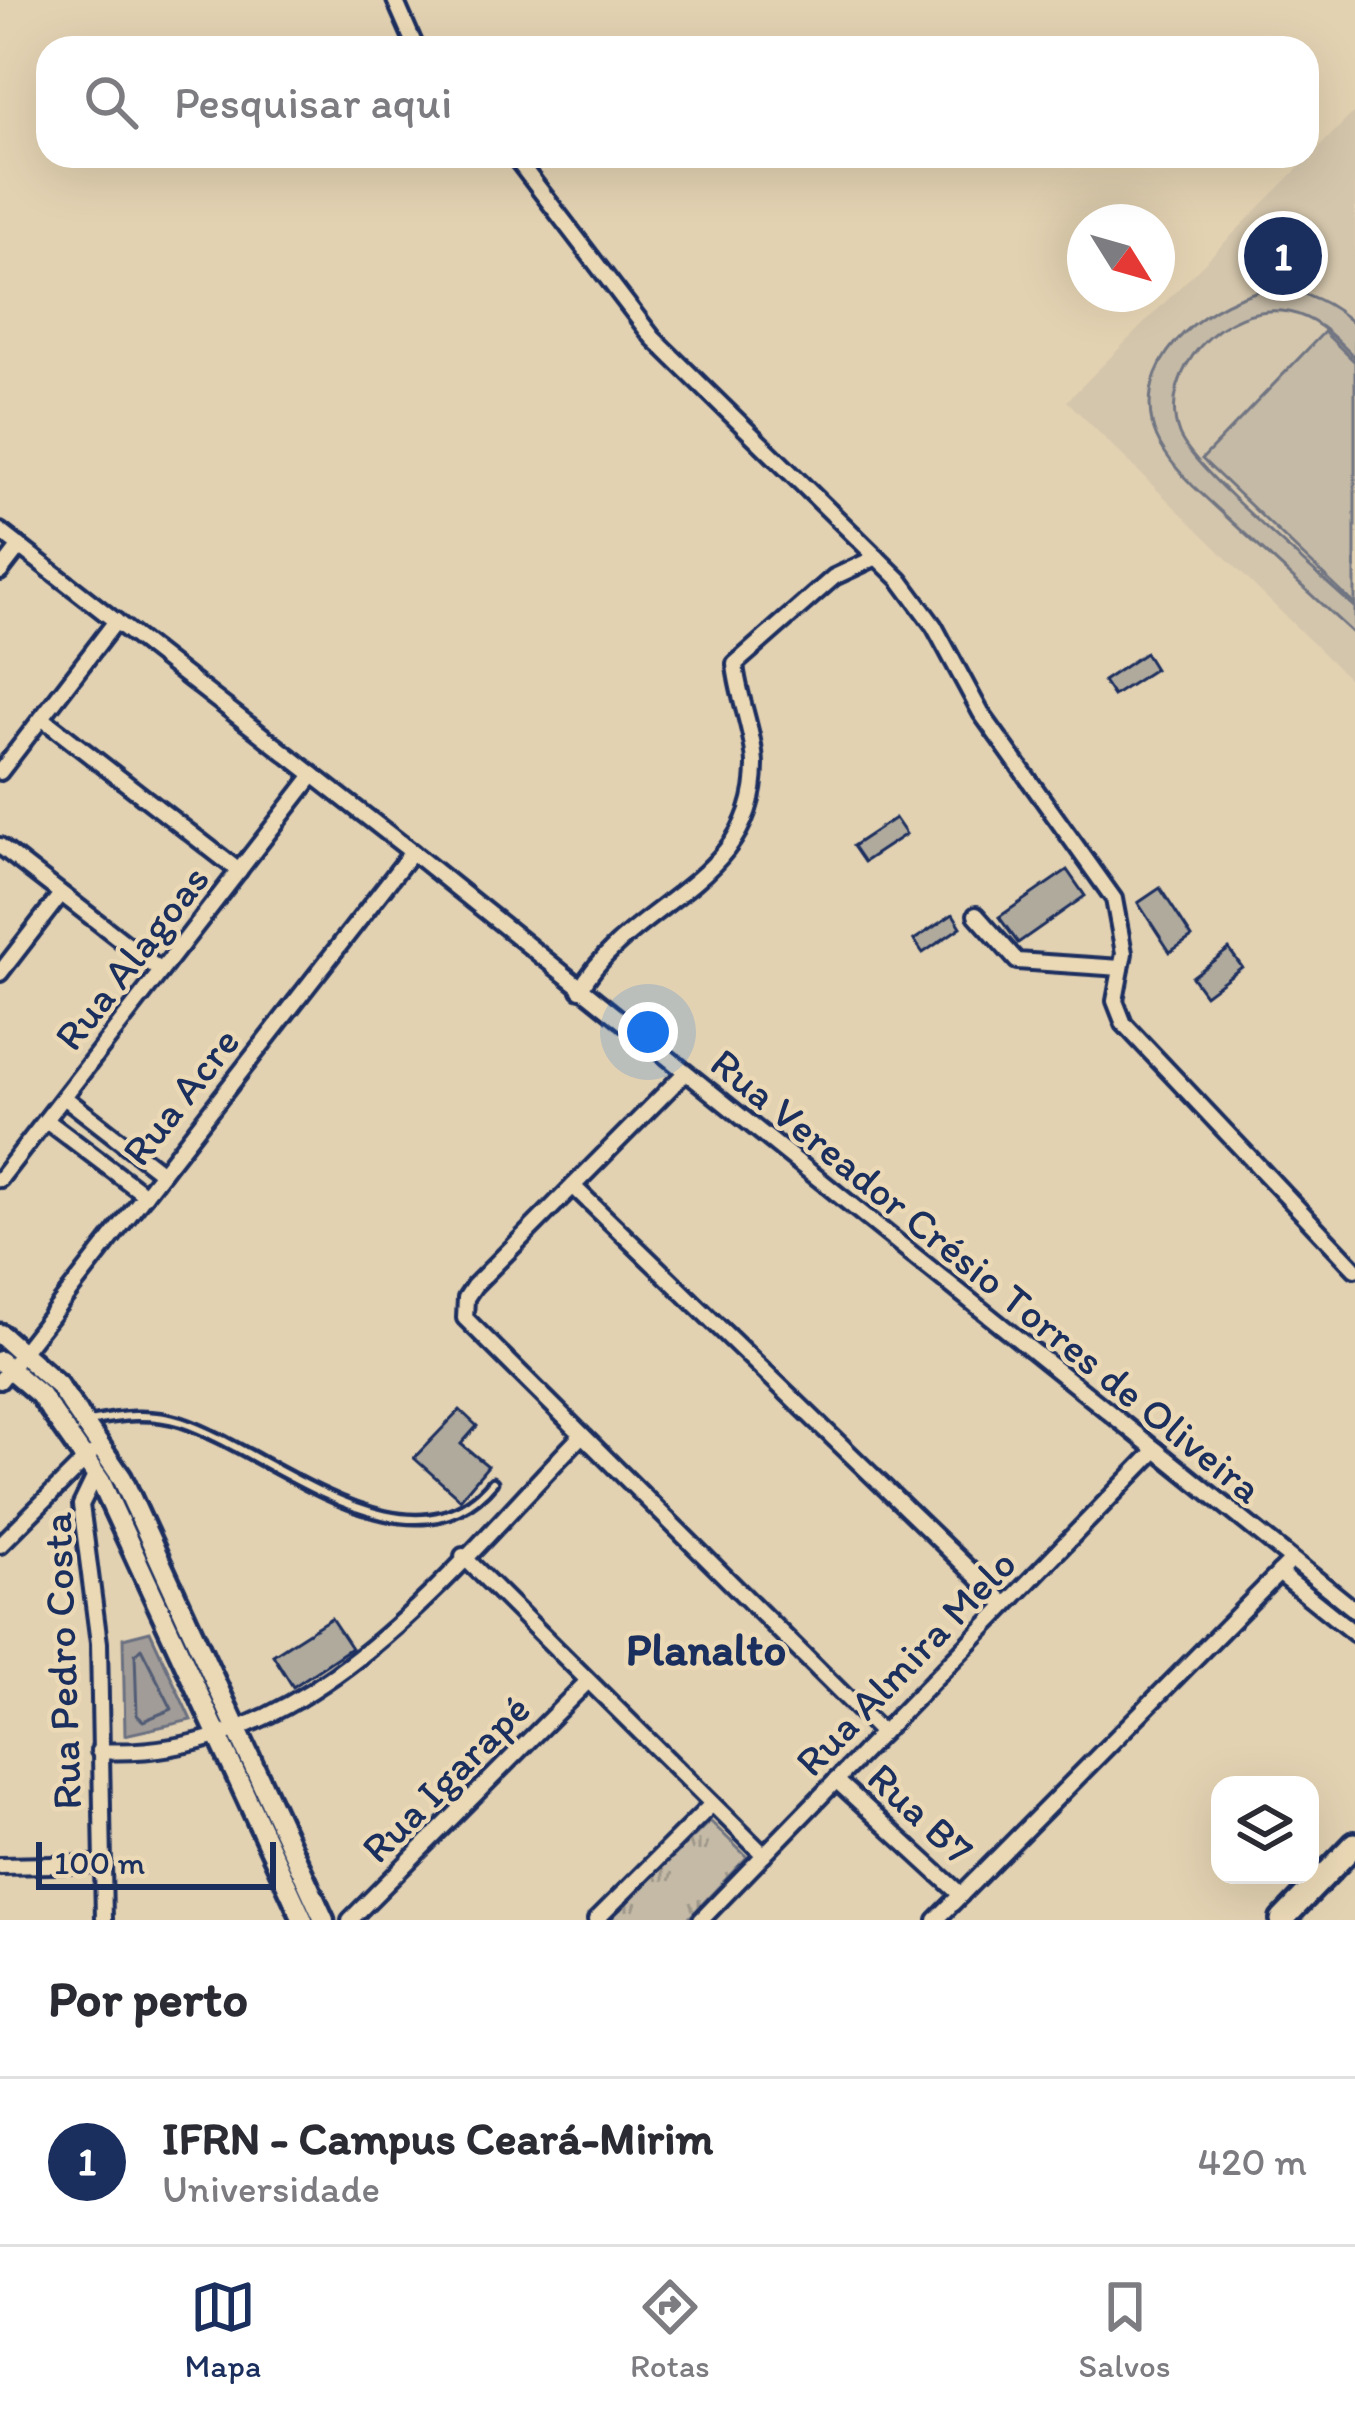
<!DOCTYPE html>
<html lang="pt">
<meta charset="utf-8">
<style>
:root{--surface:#fff;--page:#f7f7f7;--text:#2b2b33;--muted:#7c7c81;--line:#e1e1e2;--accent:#1b2f5e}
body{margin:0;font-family:Itim,sans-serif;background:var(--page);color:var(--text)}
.controls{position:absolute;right:36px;bottom:36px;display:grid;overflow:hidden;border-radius:24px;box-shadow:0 12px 48px #0002}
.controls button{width:108px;height:108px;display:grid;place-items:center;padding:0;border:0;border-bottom:3px solid var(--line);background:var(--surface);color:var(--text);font:60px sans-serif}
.compass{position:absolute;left:1067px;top:204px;width:108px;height:108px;border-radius:50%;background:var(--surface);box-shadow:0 12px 48px #0002;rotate:127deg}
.scale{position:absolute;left:36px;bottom:30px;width:240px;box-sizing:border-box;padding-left:12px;border:6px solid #1b2f5e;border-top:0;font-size:33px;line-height:42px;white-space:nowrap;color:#1b2f5e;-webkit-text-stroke:9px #ebd9b6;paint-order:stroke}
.you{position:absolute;left:648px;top:1032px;width:42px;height:42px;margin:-30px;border:9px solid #fff;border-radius:50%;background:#1a73e8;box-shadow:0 0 0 18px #1a73e833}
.badge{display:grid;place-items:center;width:78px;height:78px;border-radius:50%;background:var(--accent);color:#fff;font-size:39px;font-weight:700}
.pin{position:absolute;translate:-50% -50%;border:6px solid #fff;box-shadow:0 3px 12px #0006}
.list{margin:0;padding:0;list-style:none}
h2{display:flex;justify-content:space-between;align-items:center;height:156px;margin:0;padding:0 48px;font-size:51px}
h2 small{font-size:39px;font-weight:400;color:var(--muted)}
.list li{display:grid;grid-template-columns:78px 1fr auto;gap:36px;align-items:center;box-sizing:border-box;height:168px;padding:0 48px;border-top:3px solid var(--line)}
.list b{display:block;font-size:45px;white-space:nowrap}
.list p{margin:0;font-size:39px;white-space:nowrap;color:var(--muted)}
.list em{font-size:39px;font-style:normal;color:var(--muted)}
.icon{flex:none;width:66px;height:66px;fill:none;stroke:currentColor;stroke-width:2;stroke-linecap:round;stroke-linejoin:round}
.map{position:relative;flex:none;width:1355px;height:1920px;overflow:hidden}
.search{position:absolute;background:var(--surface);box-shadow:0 12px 48px #0002;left:36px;right:36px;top:36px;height:132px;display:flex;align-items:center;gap:30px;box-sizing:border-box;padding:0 42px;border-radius:36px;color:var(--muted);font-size:45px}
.sheet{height:324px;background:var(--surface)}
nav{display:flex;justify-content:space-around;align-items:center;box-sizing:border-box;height:168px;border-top:3px solid var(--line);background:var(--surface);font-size:33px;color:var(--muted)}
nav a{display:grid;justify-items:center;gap:6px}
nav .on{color:var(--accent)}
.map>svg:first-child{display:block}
</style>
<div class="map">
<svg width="1355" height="1920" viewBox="0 0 1355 1920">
<defs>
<pattern id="park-tufts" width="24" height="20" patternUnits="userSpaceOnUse" patternTransform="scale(3)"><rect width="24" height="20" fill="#c5baa6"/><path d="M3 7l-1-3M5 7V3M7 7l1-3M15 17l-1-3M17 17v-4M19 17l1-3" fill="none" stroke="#9f988a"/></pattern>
</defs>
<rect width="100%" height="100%" fill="#e3d2b2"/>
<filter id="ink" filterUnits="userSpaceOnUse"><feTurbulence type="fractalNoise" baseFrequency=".00833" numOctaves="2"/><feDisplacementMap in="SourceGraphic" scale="24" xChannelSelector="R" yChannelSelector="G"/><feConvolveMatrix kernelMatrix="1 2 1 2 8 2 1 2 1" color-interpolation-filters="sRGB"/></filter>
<g filter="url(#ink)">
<polygon fill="#d4c6ac" points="1355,111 1355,685 1067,401"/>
<g fill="#c5baa6" stroke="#707482" stroke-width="3">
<path d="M1273 288C1306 291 1331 302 1355 325V358C1334 337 1318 318 1288 312 1225 300 1156 372 1179 434 1192 469 1320 575 1355 608V635L1193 486C1176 469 1157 447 1152 423 1137 352 1213 298 1273 288Z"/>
<polygon points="1324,332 1355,362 1355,605 1202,459"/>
</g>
<polygon fill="url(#park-tufts)" stroke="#707482" stroke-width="3" points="710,1821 747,1857 687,1920 608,1920"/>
<polygon fill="#a19c98" stroke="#6b7081" stroke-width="3" points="150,1631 191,1720 125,1735 123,1638"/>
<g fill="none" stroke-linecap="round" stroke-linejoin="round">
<polygon stroke="#515b75" stroke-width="3" points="141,1648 172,1709 143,1721 137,1715 135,1654"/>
</g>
<g fill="#b0aa9d" stroke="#1b2f5e" stroke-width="3">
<polygon points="1145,653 1155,669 1113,696 1103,681"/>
<polygon points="895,818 906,834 864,862 853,846"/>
<polygon points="1067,870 1085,896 1018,943 999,917"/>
<polygon points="1160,888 1192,937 1170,952 1138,903"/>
<polygon points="953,914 961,927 923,953 914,940"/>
<polygon points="1229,949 1242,967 1205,995 1192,977"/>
<polygon points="460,1410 477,1426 461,1444 488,1466 460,1499 414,1458"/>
<polygon points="331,1618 351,1648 293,1687 273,1655"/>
</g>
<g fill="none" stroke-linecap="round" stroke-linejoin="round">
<g stroke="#1b2f5e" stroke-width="15">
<path id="lane" d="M89 1422C120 1416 150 1412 181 1422 271 1452 411 1582 493 1482"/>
</g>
<g stroke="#1b2f5e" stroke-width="22">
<g id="street">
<polyline points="395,0 416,48"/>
<polyline points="514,156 653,338 900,580 934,626 981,713 1114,899 1124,953 1115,1001 1124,1024 1355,1269"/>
<polyline points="0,531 412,852 1355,1610"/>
<polyline points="0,572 20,546"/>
<polyline points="42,718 239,871"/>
<polyline points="0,772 116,621"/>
<polyline points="0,846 161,971"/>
<polyline points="976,915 1017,961 1121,968"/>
<polyline points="0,973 61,894"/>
<path d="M580 990C629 902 756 884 755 764 754 732 738 697 735 664L834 577 877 557"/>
<polyline points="683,1075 474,1286 466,1298 465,1318 882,1733"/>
<polyline points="64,1097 162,1173"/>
<polyline points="46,1120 145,1195"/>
<polyline points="0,1179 313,775"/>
<polyline points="573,1186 1006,1605"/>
<polyline points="0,1381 412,852"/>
<polyline points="96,1474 81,1505 99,1643 104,1920"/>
<polyline points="0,1545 90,1455"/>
<polyline points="463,1556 764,1855"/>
<polyline points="1279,1573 1355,1634"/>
<path d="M99 1751C309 1763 449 1572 581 1436"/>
<polyline points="836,1780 961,1895"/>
<polyline points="0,1866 102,1864"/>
<polyline points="350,1920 587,1682"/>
<polyline points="596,1920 712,1804"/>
<polyline points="701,1920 1156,1450"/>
<polyline points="936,1920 1292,1560"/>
</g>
</g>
<g stroke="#1b2f5e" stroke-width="27">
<g id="secondary">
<polyline points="0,1334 58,1385 122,1478 324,1920"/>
<polyline points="0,1361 40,1395 101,1482 303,1920"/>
</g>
</g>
<g stroke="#1b2f5e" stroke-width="30">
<polyline id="primary" points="1282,1920 1355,1844"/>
</g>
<use href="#lane" stroke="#ebd9b6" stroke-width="6"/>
<use href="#street" stroke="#ebd9b6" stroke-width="14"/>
<use href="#secondary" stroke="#ebd9b6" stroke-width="18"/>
<use href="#primary" stroke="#ebd9b6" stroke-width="21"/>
</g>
</g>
<g text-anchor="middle" stroke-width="9" stroke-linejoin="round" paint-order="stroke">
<g font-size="42" fill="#1b2f5e" stroke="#ebd9b6">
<text transform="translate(131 957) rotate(-52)" y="15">Rua Alagoas</text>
<text transform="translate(180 1096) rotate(-52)" y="15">Rua Acre</text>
<text transform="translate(987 1275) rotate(39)" y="15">Rua Vereador Crésio Torres de Oliveira</text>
<text transform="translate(61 1661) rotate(-92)" y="15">Rua Pedro Costa</text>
<text transform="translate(905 1662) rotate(-46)" y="15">Rua Almira Melo</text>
<text transform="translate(445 1778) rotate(-45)" y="15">Rua Igarapé</text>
<text transform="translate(921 1813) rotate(43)" y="15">Rua B7</text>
</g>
<g font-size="45" font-weight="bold" fill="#1b2f5e" stroke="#ebd9b6">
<text x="706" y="1665">Planalto</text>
</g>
</g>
</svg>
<div class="controls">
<button><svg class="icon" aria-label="layers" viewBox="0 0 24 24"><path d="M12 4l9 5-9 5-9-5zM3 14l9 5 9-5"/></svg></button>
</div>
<svg class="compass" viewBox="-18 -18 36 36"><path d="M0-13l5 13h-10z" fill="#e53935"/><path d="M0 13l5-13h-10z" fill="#7c7c81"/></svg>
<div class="scale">100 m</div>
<div class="you"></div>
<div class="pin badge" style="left:1283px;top:256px">1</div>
<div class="search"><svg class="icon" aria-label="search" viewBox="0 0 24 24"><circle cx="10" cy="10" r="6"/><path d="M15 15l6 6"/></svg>Pesquisar aqui</div>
</div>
<section class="sheet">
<h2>Por perto<small></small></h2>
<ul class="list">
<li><span class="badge">1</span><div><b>IFRN - Campus Ceará-Mirim</b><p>Universidade</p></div><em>420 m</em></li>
</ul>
</section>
<nav>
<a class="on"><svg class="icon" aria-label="map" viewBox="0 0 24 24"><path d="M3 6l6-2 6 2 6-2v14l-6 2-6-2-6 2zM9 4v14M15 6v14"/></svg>Mapa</a>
<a><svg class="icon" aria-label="directions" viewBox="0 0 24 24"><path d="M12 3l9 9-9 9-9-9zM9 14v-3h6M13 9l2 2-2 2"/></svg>Rotas</a>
<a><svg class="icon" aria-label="saved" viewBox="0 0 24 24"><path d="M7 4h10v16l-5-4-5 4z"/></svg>Salvos</a>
</nav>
